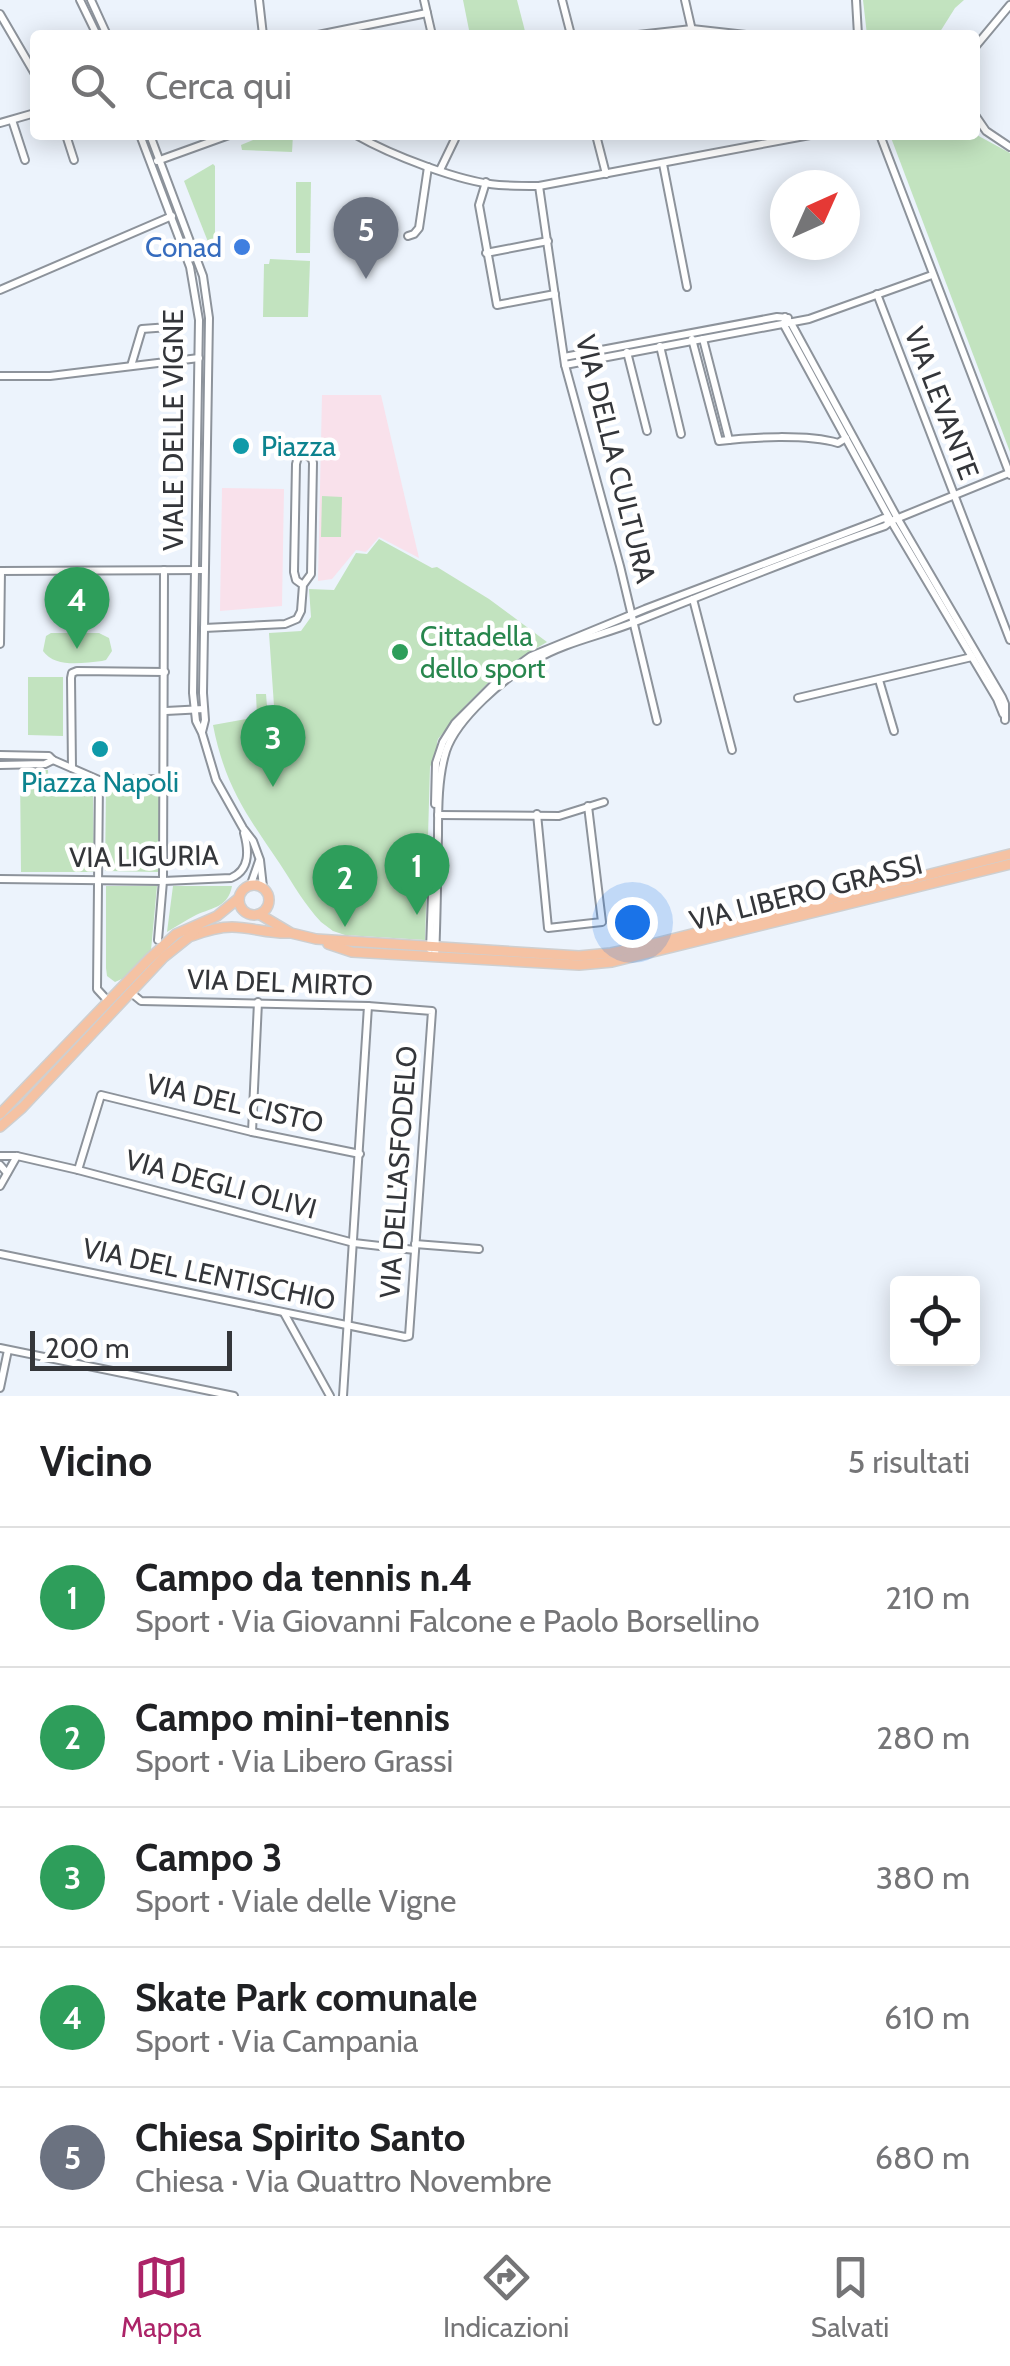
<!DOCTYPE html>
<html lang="it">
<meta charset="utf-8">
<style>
:root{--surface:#fff;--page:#f2f2f2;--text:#202124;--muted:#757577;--line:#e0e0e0;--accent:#ac2368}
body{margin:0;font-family:Cabin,sans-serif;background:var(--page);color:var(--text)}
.controls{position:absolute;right:30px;bottom:30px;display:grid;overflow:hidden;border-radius:10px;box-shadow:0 5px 25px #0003}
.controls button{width:90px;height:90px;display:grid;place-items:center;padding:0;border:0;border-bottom:2px solid var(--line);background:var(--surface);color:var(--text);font:50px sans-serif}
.compass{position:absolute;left:770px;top:170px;width:90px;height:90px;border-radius:50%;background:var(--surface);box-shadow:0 5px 25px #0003;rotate:45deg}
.scale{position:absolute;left:30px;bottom:25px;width:202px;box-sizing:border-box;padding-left:10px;border:5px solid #34363a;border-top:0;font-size:28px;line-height:35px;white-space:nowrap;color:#34363a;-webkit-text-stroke:8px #fff;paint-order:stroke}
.you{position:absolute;left:632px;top:922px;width:35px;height:35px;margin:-25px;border:8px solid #fff;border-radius:50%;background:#1a73e8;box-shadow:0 0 0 15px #1a73e833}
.badge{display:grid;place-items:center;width:65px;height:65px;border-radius:50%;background:var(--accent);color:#fff;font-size:32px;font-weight:700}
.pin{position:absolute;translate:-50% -82px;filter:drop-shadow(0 2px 5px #0008)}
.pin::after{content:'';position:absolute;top:52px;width:35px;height:30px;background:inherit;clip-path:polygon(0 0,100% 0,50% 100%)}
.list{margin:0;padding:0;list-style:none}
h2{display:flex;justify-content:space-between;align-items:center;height:130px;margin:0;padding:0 40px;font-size:42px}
h2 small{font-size:32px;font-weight:400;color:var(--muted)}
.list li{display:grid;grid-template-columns:65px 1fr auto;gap:30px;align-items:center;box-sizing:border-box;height:140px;padding:0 40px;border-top:2px solid var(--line)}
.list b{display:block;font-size:38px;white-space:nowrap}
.list p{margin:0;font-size:32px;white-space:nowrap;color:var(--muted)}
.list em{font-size:32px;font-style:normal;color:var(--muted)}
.icon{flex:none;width:55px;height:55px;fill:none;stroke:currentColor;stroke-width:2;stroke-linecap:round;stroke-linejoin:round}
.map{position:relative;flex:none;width:1010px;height:1396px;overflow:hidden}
.search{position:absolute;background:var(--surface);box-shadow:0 5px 25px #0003;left:30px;right:30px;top:30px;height:110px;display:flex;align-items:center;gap:25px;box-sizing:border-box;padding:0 35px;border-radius:10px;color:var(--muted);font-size:38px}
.sheet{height:830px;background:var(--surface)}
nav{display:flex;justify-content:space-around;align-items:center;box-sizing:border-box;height:140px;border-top:2px solid var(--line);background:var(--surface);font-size:28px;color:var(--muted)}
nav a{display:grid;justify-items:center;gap:5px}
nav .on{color:var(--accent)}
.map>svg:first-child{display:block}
</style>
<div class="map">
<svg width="1010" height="1396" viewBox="0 0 1010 1396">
<rect width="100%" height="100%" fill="#ecf3fc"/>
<g fill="#f9e1eb">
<polygon points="322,395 381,395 419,558 379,537 366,552 356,550 332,579 318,581"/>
<polygon points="222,488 284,489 282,606 220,611"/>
</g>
<g fill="#c2e3bf">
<polygon points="463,0 517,0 526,35 470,35"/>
<polygon points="863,0 964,0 955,8 938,35 867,35"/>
<polygon points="975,134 1010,153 1010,452 890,135"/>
<polygon points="265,135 293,135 292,152 242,150 241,145"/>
<polygon points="213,164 215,166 215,249 212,252 184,181"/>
<polygon points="296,182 311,182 310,253 296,253"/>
<polygon points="270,259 310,261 308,317 263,317 264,264 269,264"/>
<polygon points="322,496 342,497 341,537 321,537"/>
<path d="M379 539 432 568 437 567 489 599 547 642 503 668 466 705 438 739 437 743 438 749 430 767 425 940 345 935 333 931 321 922C305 905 293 884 280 864 246 814 225 786 213 725L257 717 256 694H266L267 706H274L269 633 301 631 311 617 309 589 334 590 356 553 367 554Z"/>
<path d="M51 633H99L109 638 112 651 106 660 102 661C82 663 55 668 43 651L46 636Z"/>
<polygon points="28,677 63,677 63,736 28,735"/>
<polygon points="20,770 48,770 49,790 93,789 94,872 21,872"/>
<polygon points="160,786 158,872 105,871 106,789"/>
<polygon points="106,886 157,886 151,950 124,978 115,982 107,976 106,968"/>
<path d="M173 886H232C228 907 214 907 196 915 186 920 177 926 167 932Z"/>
</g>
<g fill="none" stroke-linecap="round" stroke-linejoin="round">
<g stroke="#8d939b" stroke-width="10">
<g id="minor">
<polyline points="80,0 97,35"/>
<polyline points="91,0 107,35"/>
<polyline points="259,0 263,35"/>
<polyline points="424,0 432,35"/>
<polyline points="562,0 571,35"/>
<polyline points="685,0 693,35"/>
<polyline points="856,0 858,35"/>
<polyline points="0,14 35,74"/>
<polyline points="318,35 427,13"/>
<polyline points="638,35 692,29 746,35"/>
<polyline points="975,47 1010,5"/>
<polyline points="975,115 986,131 1010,147"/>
<polyline points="12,120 25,160"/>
<polyline points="0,123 35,113"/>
<polyline points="66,135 74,160"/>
<polyline points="140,135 190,267 199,320 193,693 196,721 202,733 216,780 243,828 253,841 260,860 263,887"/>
<polyline points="150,135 203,276 209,318 203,693 205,720 202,732"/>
<path d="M356 135C391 155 460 182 499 185 512 186 526 186 539 186L810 135"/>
<polyline points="596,135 606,174"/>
<polyline points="880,135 1010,475"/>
<polyline points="157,161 229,135"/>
<polyline points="663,164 687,287"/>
<polyline points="440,170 455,139 454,135"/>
<polyline points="486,182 479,205 497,305 555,294"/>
<polyline points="539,186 565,365 620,566 657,721"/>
<polyline points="408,236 414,234 419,228 428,167"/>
<polyline points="486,253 548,241"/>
<polyline points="0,290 172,216"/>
<polyline points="877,294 1010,640"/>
<polyline points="785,317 791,323 899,521 1002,697 1005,704 1005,720"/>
<polyline points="785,319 784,325 891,521 997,699 1003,714"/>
<path d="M692 339 719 441C751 437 807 434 838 443L846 438"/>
<polyline points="703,339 729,440"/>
<polyline points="660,346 681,434"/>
<polyline points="627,352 647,431"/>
<polyline points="564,357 777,317 788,318"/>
<polyline points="565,365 809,319 932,275"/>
<polyline points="131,366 142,329 169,327 170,362"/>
<polyline points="0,376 50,376 199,358"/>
<polyline points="0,571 204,570"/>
<polyline points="693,599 732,750"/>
<polyline points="204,628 285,624 297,619 301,611 303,585 311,574 313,463 312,459 305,454 298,457 296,464 294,572 296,580 303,585"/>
<polyline points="0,644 1,571"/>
<polyline points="879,680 894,731"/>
<polyline points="798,698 972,657"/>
<polyline points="166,711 204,709"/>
<polyline points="0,755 49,756 53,760 99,780 163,779"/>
<polyline points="0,765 45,764 53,760"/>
<polyline points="72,768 71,678 72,673 77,671 165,672"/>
<polyline points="99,780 97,989 108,1001"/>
<polyline points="435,804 436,763 443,742 455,723 499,679 531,656 645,609 872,523 884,518 890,521"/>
<polyline points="537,814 548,928 602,922 588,806"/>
<polyline points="438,815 559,816 604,802"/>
<path d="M0 879 163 881 231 878C250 870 249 851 244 833"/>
<polyline points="251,884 259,861"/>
<polyline points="158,940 163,881 164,570"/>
<polyline points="430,949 433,867"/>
<path d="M435 957C437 916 437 876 438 835 438 808 438 777 446 751 457 718 505 677 535 660 565 642 603 635 635 622 718 589 801 555 885 526L891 521 1009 473"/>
<polyline points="252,1132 258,1002"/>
<polyline points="0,1156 17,1156 78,1170 354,1243 415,1250"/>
<polyline points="0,1165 7,1173"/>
<polyline points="78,1170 101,1095 252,1132 360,1154"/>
<polyline points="0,1186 17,1156"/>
<polyline points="415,1244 479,1249"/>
<polyline points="0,1254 405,1337 409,1336 432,1011 368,1006 141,1001 130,992"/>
<polyline points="284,1313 330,1396"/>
<polyline points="0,1348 234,1396"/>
<polyline points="0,1388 8,1350"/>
<polyline points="343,1396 368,1006"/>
</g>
</g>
<g stroke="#cecfd0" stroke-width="12">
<g id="major">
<circle cx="254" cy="900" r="15"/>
<polyline points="259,914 291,933 316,939 579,956 611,953 640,947 1010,854"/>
<path d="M192 936C205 931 218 927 232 927 251 927 269 934 289 933"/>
<polyline points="328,944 352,952 579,965 612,962 1010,864"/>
<polyline points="0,1114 149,959 176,934 217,916 239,898"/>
<polyline points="0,1127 22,1108 164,957 189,937 198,927"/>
</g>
</g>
<use href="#minor" stroke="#fff" stroke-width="6"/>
<use href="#major" stroke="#f5c2a3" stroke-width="9"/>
</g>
<circle fill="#3f7fe0" stroke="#fff" stroke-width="4" cx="242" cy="247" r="10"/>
<g fill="#0f9aa8" stroke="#fff" stroke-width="4">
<circle cx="241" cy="446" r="10"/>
<circle cx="100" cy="749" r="10"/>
</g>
<circle fill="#2e9e5b" stroke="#fff" stroke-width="4" cx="400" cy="652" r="10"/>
<g text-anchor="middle" stroke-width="9" stroke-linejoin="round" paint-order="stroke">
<g font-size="28" fill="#366cbe" stroke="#fff" text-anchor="end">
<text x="222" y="257">Conad</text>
</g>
<g font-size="28" fill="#34363a" stroke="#fff">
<text transform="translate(942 403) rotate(69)" y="10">VIA LEVANTE</text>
<text transform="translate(173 430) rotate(-90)" y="10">VIALE DELLE VIGNE</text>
<text transform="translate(616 459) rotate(76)" y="10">VIA DELLA CULTURA</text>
<text transform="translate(144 856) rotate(-1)" y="10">VIA LIGURIA</text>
<text transform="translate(806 892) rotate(-14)" y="10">VIA LIBERO GRASSI</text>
<text transform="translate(280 982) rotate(2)" y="10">VIA DEL MIRTO</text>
<text transform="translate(235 1103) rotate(13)" y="10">VIA DEL CISTO</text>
<text transform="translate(398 1172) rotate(-86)" y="10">VIA DELL'ASFODELO</text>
<text transform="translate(221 1184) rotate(15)" y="10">VIA DEGLI OLIVI</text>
<text transform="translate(209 1274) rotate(12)" y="10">VIA DEL LENTISCHIO</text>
</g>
<g font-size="28" fill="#0d838f" stroke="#fff" text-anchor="start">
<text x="261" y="456">Piazza</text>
<text x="100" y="792" text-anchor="middle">Piazza Napoli</text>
</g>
<g font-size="28" fill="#27864d" stroke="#fff" text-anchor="start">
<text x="420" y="646">Cittadella<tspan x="420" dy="32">dello sport</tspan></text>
</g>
</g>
</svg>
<div class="controls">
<button><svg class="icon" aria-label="locate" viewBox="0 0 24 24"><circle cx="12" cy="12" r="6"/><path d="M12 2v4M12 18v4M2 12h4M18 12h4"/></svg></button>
</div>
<svg class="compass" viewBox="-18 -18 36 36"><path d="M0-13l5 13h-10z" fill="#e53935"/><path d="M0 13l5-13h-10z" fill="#757577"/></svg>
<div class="scale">200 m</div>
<div class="you"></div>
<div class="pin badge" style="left:417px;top:915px;background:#2e9e5b">1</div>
<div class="pin badge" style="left:345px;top:927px;background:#2e9e5b">2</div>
<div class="pin badge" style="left:273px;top:787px;background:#2e9e5b">3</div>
<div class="pin badge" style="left:77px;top:649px;background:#2e9e5b">4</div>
<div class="pin badge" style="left:366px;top:279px;background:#6b7280">5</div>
<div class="search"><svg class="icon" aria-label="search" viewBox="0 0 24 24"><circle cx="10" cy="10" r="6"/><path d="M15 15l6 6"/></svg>Cerca qui</div>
</div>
<section class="sheet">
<h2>Vicino<small>5 risultati</small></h2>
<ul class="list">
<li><span class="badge" style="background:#2e9e5b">1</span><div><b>Campo da tennis n.4</b><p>Sport · Via Giovanni Falcone e Paolo Borsellino</p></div><em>210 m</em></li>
<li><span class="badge" style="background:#2e9e5b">2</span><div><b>Campo mini-tennis</b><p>Sport · Via Libero Grassi</p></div><em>280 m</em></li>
<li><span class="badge" style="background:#2e9e5b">3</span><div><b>Campo 3</b><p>Sport · Viale delle Vigne</p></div><em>380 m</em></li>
<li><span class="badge" style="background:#2e9e5b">4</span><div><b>Skate Park comunale</b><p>Sport · Via Campania</p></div><em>610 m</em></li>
<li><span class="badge" style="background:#6b7280">5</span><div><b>Chiesa Spirito Santo</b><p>Chiesa · Via Quattro Novembre</p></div><em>680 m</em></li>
</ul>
</section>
<nav>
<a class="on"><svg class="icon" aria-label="map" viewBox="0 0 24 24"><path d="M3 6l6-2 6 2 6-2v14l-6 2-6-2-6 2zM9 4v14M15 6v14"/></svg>Mappa</a>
<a><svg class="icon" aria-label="directions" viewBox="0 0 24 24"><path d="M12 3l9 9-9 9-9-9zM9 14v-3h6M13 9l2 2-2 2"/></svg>Indicazioni</a>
<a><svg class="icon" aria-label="saved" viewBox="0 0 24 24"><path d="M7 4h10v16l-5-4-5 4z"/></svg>Salvati</a>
</nav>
